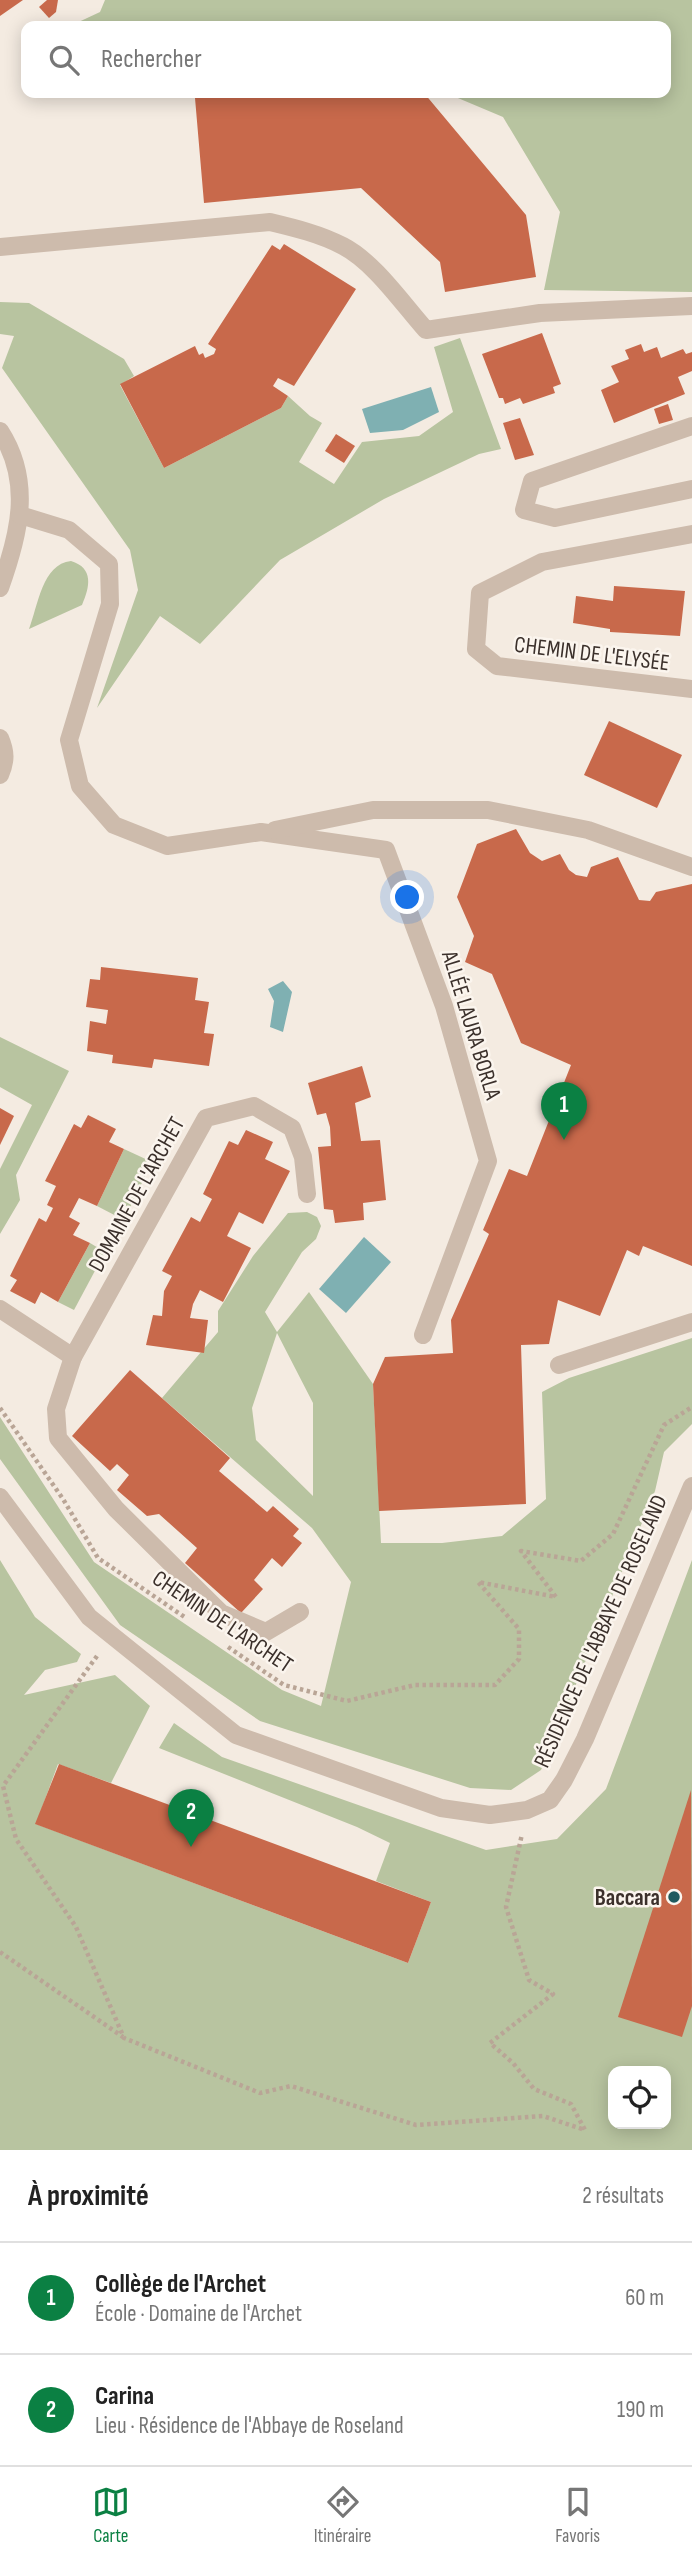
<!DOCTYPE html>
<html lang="fr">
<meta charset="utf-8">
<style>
:root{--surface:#fff;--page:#f2f2f2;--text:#222;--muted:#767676;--line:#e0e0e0;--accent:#0b8043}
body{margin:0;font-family:"Sofia Sans Condensed",sans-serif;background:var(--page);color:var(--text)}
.controls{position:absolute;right:21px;bottom:21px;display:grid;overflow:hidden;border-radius:14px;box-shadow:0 4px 18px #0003}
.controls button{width:63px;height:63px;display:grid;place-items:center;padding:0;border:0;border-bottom:2px solid var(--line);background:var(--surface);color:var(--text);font:35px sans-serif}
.you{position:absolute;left:408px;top:898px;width:24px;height:24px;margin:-18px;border:5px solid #fff;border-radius:50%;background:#1a73e8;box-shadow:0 0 0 10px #1a73e833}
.badge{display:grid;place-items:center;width:46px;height:46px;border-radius:50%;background:var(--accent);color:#fff;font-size:23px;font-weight:700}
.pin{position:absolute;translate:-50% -58px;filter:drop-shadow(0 2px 4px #0008)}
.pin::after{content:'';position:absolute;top:37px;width:24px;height:21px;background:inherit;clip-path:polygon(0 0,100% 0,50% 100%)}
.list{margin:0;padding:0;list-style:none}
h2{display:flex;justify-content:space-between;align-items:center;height:91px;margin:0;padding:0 28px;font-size:30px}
h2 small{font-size:23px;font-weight:400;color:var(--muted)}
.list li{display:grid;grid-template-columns:46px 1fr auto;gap:21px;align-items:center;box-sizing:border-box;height:112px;padding:0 28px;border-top:2px solid var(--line)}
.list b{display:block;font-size:26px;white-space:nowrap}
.list p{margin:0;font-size:23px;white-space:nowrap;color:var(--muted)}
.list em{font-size:23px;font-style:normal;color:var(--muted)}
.icon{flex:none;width:38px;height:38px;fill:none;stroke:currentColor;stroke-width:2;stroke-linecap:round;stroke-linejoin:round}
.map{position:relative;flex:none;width:692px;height:2150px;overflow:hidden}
.search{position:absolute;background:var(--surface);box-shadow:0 4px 18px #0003;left:21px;right:21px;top:21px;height:77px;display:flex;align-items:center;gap:18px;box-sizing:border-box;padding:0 24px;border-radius:14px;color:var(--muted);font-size:26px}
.sheet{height:315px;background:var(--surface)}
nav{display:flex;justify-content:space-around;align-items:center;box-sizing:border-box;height:98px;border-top:2px solid var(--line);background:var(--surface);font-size:19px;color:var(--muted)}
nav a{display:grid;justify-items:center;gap:4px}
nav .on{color:var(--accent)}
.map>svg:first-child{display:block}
</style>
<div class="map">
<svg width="692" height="2150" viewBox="0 0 692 2150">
<rect width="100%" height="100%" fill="#f4ebe1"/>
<g fill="#b8c4a0" fill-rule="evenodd">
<polygon points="105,0 692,0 692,292 544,290 560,212 503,117 446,93 666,93 666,26 70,26 100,12"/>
<polygon points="0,302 29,303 124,359 134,376 120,385 164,468 281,408 288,396 310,416 322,423 299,462 334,484 362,442 419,436 453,412 434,347 460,338 501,449 479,454 384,499 280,560 200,644 160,616 97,708 138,590 130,550 2,368 14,336 0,334"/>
<path d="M71 561C94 568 90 587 82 605L29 629C38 606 42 564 71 561Z"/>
<polygon points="0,1037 69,1071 16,1175 20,1200 0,1234 0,1169 32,1105 0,1087"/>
<polygon points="124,1149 152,1162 124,1220 97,1206"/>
<path d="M307 1212 317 1217 321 1226 316 1239 302 1252 265 1312 277 1332 309 1292 373 1384 381 1543H442L502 1536 546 1499 542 1392 569 1378 692 1338V1424L664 1452 655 1491 541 1770 511 1790 470 1788 260 1721 120 1625 0 1459V1417L94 1562 282 1690 321 1706 351 1582 312 1528 162 1398 218 1332V1311L253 1256 288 1213ZM277 1333 313 1403V1496L256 1440 252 1408Z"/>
<polygon points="90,1243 105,1252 74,1310 58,1302"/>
<path d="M0 1560 35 1617 81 1654 77 1662 45 1670 24 1695 115 1675 150 1706 111 1783 58 1764 36 1824 408 1963 431 1902 376 1881 390 1843 357 1827 159 1748 174 1723 222 1757 486 1850 557 1839 606 1789 692 1560V2150H0ZM613 2071H666V2124H613Z"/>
</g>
<g fill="#7fb0b2">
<polygon points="431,387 439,412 403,430 370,433 362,409"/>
<polygon points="283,981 292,992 283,1032 270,1027 274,1001 268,989"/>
<polygon points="364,1237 391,1262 346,1313 319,1289"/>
</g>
<g fill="#c8694b">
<polygon points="0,0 23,0 0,16"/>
<polygon points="47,0 58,0 56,12 49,18 39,7"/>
<polygon points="254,93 424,93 526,215 536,277 445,292 440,262 361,188 204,203 195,98"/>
<polygon points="284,244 356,289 294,386 278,378 273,386 288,396 281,408 164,468 120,384 195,346 199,355 203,353 205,358 214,354 216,349 208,344 272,245 280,250"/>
<polygon points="542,333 561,384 553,387 555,393 523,404 520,398 505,404 503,398 499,398 482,354"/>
<polygon points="641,344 644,352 657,347 661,358 683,349 686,354 692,352 692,371 678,377 685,394 614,423 601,390 619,382 611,366 629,359 625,350"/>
<polygon points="668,404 673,420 659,424 654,409"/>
<polygon points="520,418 534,455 515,460 503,423"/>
<polygon points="336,434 355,446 344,463 325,451"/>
<polygon points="614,586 685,591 680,636 610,632 610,629 573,623 576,596 613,601"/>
<polygon points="609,721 682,755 657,808 584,775"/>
<polygon points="516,829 530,853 542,861 560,854 569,870 576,875 587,877 591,867 618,857 639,900 650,901 656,892 692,884 692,1266 643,1246 639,1256 627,1250 600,1316 558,1300 549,1344 521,1345 526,1504 379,1511 373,1384 385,1357 453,1353 451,1320 489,1234 483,1230 509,1169 527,1176 571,1065 521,1043 492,974 465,962 474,936 457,897 477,844"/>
<polygon points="101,967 198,978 195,1000 209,1002 204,1033 214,1034 209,1066 154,1059 152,1068 112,1063 113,1055 87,1051 90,1021 106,1024 108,1010 86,1007 90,979 100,980"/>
<polygon points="362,1066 371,1097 355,1103 361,1141 380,1140 386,1200 363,1203 364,1220 335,1223 333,1210 324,1209 318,1147 331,1146 330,1127 326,1113 317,1115 308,1083"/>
<polygon points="0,1108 14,1116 0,1145"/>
<polygon points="88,1115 116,1129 109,1142 124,1149 97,1206 79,1198 69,1217 80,1223 73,1235 90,1243 58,1302 41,1292 35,1304 10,1291 17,1280 10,1276 39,1218 46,1222 53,1208 47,1205 56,1186 45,1181 74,1124 81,1128"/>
<polygon points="246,1130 273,1142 265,1159 290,1171 263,1224 239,1212 227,1236 251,1248 223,1302 200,1290 193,1304 190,1318 208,1320 204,1353 146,1345 153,1315 162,1316 164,1291 172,1276 162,1271 191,1217 200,1222 212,1199 203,1194 229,1141 238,1145"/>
<polygon points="130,1370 230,1458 219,1471 267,1512 273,1506 299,1529 293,1536 302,1543 282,1567 272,1558 254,1580 263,1589 241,1613 185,1563 197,1548 159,1514 147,1516 117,1490 129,1475 117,1464 110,1471 72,1436"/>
<polygon points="59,1764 431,1902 408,1963 35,1824"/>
<polygon points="691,1790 692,2006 682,2037 618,2017"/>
</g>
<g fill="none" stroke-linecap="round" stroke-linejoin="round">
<g stroke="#b9a596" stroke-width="4.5" stroke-dasharray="3.5 3.5" stroke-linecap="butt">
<polyline points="0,1408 63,1499 98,1558 186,1618"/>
<polyline points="228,1647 284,1685 347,1701 415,1685 495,1685 519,1659 519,1629 478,1582 556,1597 521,1551 581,1561 613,1534 664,1425 692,1407"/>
<polyline points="97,1656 3,1786 16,1839 76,1927 124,2038 260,2093 291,2086 416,2125 543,2116 585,2130 571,2104 534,2089 513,2063 490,2043 553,1994 529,1980 506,1907 522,1834"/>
<polyline points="0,1952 123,2037"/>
</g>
<g stroke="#cdbbac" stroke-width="18">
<path d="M0 247 270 222C295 228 320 234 343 246 374 262 402 303 426 330L540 313 692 306"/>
<polyline points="692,426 532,481 524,510 555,518 692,489"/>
<path d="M0 431C33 482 19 535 0 588"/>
<polyline points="20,515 69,530 109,564 110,604 69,740 80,786 114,825 167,846 261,832 386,850 444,1006 488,1161 423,1335"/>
<polyline points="692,534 542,562 480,593 476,649 497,666 692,689"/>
<path d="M0 738C6 752 6 761 0 775"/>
<polyline points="275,830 373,810 488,810 588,830 692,867"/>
<polyline points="0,1309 73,1357 206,1118 254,1106 292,1128 303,1157 307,1194"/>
<polyline points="73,1357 56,1409 58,1438 116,1509 221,1613 266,1632 300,1612"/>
<polyline points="559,1365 692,1322"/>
<polyline points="0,1497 89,1617 236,1735 441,1808 490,1815 527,1810 550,1800 564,1780 585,1739 692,1486"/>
</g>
</g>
<circle fill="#1f5a5e" stroke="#fbf5ee" stroke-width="2.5" cx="674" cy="1897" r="7"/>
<g text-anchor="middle" stroke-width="5" stroke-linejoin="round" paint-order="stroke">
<g font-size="23" fill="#3b302b" stroke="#fbf5ee">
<text transform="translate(592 653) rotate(7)" y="8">CHEMIN DE L'ELYSÉE</text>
<text transform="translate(472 1025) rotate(73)" y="8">ALLÉE LAURA BORLA</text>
<text transform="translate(136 1194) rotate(-61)" y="8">DOMAINE DE L'ARCHET</text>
<text transform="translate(223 1621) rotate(34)" y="8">CHEMIN DE L'ARCHET</text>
<text transform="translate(600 1631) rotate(-66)" y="8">RÉSIDENCE DE L'ABBAYE DE ROSELAND</text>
</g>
<g font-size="23" font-weight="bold" fill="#3b302b" stroke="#fbf5ee" text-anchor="end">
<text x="660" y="1905">Baccara</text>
</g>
</g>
</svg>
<div class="controls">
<button><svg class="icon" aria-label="locate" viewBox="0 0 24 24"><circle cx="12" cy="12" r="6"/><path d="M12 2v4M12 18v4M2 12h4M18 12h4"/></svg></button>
</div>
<div class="you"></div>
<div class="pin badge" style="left:564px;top:1140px">1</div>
<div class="pin badge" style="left:191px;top:1847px">2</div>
<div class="search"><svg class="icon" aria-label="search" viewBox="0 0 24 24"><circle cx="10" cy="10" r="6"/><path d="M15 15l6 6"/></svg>Rechercher</div>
</div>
<section class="sheet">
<h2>À proximité<small>2 résultats</small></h2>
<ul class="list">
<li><span class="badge">1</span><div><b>Collège de l'Archet</b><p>École · Domaine de l'Archet</p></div><em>60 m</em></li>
<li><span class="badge">2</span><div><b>Carina</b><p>Lieu · Résidence de l'Abbaye de Roseland</p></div><em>190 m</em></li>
</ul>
</section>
<nav>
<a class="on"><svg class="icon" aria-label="map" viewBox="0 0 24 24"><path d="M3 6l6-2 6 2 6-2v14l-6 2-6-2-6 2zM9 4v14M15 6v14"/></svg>Carte</a>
<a><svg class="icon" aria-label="directions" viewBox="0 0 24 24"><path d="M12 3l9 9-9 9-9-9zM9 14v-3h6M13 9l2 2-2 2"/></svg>Itinéraire</a>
<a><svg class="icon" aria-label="saved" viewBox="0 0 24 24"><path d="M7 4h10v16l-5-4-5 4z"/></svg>Favoris</a>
</nav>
